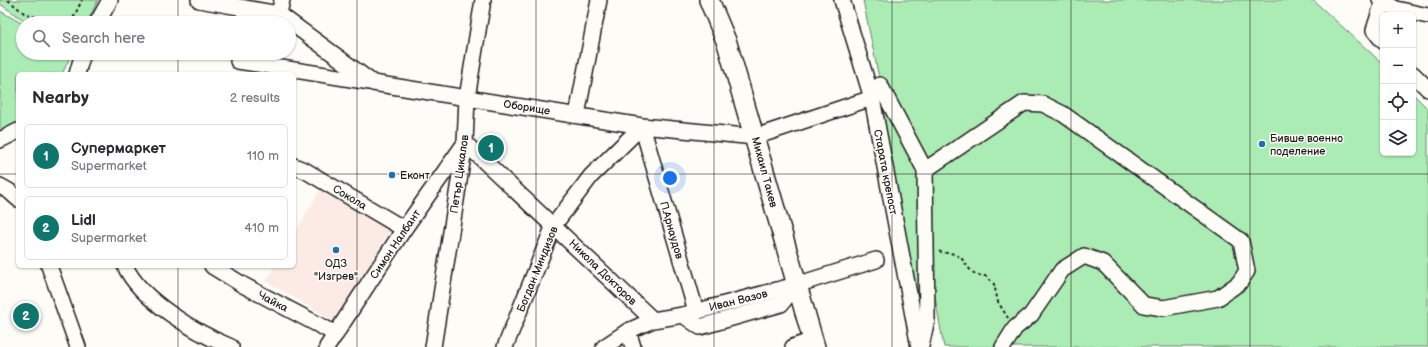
<!DOCTYPE html>
<meta charset="utf-8">
<style>
:root{--surface:#fff;--page:#f7f7f7;--text:#2b2b33;--muted:#7c7c81;--line:#e1e1e2;--accent:#0f766e}
body{margin:0;font-family:"Balsamiq Sans",sans-serif;background:var(--page);color:var(--text)}
.controls{position:absolute;right:12px;top:12px;display:grid;overflow:hidden;border-radius:6px;box-shadow:0 1px 3px #0004}
.controls button{width:36px;height:36px;display:grid;place-items:center;padding:0;border:0;border-bottom:1px solid var(--line);background:var(--surface);color:var(--text);font:20px sans-serif}
.you{position:absolute;left:670px;top:178px;width:14px;height:14px;margin:-10px;border:3px solid #fff;border-radius:50%;background:#1a73e8;box-shadow:0 0 0 6px #1a73e833}
.badge{display:grid;place-items:center;width:26px;height:26px;border-radius:50%;background:var(--accent);color:#fff;font-size:13px;font-weight:700}
.pin{position:absolute;translate:-50% -50%;border:2px solid #fff;box-shadow:0 1px 4px #0006}
.list{margin:0;padding:0;list-style:none}
h2{display:flex;justify-content:space-between;align-items:center;height:52px;margin:0;padding:0 16px;font-size:17px}
h2 small{font-size:13px;font-weight:400;color:var(--muted)}
.list li{display:grid;grid-template-columns:26px 1fr auto;gap:12px;align-items:center;box-sizing:border-box;height:64px;margin:0 8px 8px;padding:0 8px;border:1px solid var(--line);border-radius:6px}
.list b{display:block;font-size:15px;white-space:nowrap}
.list p{margin:0;font-size:13px;white-space:nowrap;color:var(--muted)}
.list em{font-size:13px;font-style:normal;color:var(--muted)}
.icon{flex:none;width:22px;height:22px;fill:none;stroke:currentColor;stroke-width:2;stroke-linecap:round;stroke-linejoin:round}
.map{position:relative;flex:none;width:1428px;height:347px;overflow:hidden}
.search{position:absolute;background:var(--surface);box-shadow:0 1px 3px #0004;left:16px;top:16px;width:280px;height:44px;display:flex;align-items:center;gap:10px;box-sizing:border-box;padding:0 14px;border-radius:22px;color:var(--muted);font-size:15px}
.panel{position:absolute;background:var(--surface);box-shadow:0 1px 3px #0004;left:16px;top:72px;width:280px;height:196px;border-radius:6px}
.map>svg:first-child{display:block}
</style>
<div class="map">
<svg width="1428" height="347" viewBox="0 0 1428 347">
<rect width="100%" height="100%" fill="#fdfcf7"/>
<filter id="ink" filterUnits="userSpaceOnUse"><feTurbulence type="fractalNoise" baseFrequency=".025" numOctaves="2"/><feDisplacementMap in="SourceGraphic" scale="8" xChannelSelector="R" yChannelSelector="G"/><feConvolveMatrix kernelMatrix="1 2 1 2 8 2 1 2 1" color-interpolation-filters="sRGB"/></filter>
<g filter="url(#ink)">
<polygon fill="#fceae4" points="321,189 391,229 335,322 266,281 275,266 294,266 294,234"/>
<g fill="#abecb4" stroke="#648468">
<polygon points="0,0 98,0 87,23 28,23 0,4"/>
<polygon points="863,0 1313,0 1383,64 1383,153 1413,153 1413,94 1428,109 1428,347 944,347 930,270 920,323 880,95 879,78"/>
<polygon points="0,11 23,24 23,53 72,53 62,74 18,74 18,124 0,134"/>
</g>
<g fill="none" stroke-linecap="round" stroke-linejoin="round">
<g stroke="#1c1c1c" stroke-width="18">
<g id="minor">
<polyline points="199,0 279,14 373,83 642,126 755,137 872,98"/>
<polyline points="842,0 872,98 919,347"/>
<polyline points="1380,0 1396,9 1428,16"/>
<polyline points="1383,2 1374,30 1383,41"/>
<polyline points="279,14 282,0"/>
<polyline points="97,23 110,0"/>
<polyline points="244,23 245,8"/>
<polyline points="240,53 238,61 370,82"/>
<polyline points="77,74 83,53"/>
<polyline points="1413,74 1428,89"/>
<polyline points="880,85 925,170 927,319 921,346"/>
<polyline points="577,115 599,0"/>
<polyline points="0,140 18,131"/>
<polyline points="294,166 306,171 404,229"/>
<polyline points="925,170 1024,103 1043,104 1063,114 1241,241 1247,271 1239,283 1218,298 1163,308 1144,305 1103,263 1084,256 1062,270 1031,315 1015,328 1003,347"/>
<polyline points="0,186 9,191 18,199"/>
<polyline points="49,266 78,347"/>
<path d="M125 266C141 301 197 333 231 347"/>
<polyline points="212,266 243,285 336,334"/>
<polyline points="683,315 700,327 781,304 796,285"/>
<polyline points="628,331 633,347"/>
<polyline points="327,347 404,229 465,143 653,320"/>
<polyline points="433,347 465,143 467,98 483,0"/>
<polyline points="505,347 554,225 591,176 642,126 696,311"/>
<polyline points="604,347 628,331 653,320 683,315 796,285 876,260"/>
<polyline points="793,347 813,340"/>
</g>
</g>
<g stroke="#1c1c1c" stroke-width="22">
<polyline id="major" points="709,0 727,43 815,347"/>
</g>
<g stroke="#1c1c1c" stroke-width="2" stroke-dasharray="3 3" stroke-linecap="butt">
<polyline points="8,0 24,13 54,23"/>
<polyline points="71,23 82,0"/>
<path d="M939 251C944 254 949 252 954 254 970 260 965 276 986 276L994 284 998 302 1008 318"/>
</g>
<use href="#minor" stroke="#fdfcf7" stroke-width="15"/>
<use href="#major" stroke="#fdfcf7" stroke-width="19"/>
</g>
</g>
<path fill="none" stroke="#1c1c1c" stroke-width="1" stroke-opacity="0.55" d="M178 0V23M357 0V347M536 0V347M714 0V347M892 0V347M1071 0V347M1250 0V347M178 53V74M0 174H18M294 174H1428M178 266V347"/>
<g fill="#1f6fb2" stroke="#fdfcf7" stroke-width="1.5">
<circle cx="1262" cy="144" r="4"/>
<circle cx="392" cy="175" r="4"/>
<circle cx="336" cy="250" r="4"/>
</g>
<g text-anchor="middle" stroke-width="3" stroke-linejoin="round" paint-order="stroke">
<g font-size="11" fill="#1c1c1c" stroke="#fdfcf7">
<text transform="translate(527 107) rotate(9)" y="4">Оборище</text>
<text transform="translate(765 172) rotate(75)" y="4">Михаил Такев</text>
<text transform="translate(886 172) rotate(79)" y="4">Старата крепост</text>
<text transform="translate(459 174) rotate(-82)" y="4">Петър Цикалов</text>
<text transform="translate(350 197) rotate(31)" y="4">Сокола</text>
<text transform="translate(672 230) rotate(74)" y="4">П.Арнаудов</text>
<text transform="translate(395 244) rotate(-56)" y="4">Симон Налбант</text>
<text transform="translate(537 269) rotate(-68)" y="4">Богдан Миндизов</text>
<text transform="translate(603 272) rotate(44)" y="4">Никола Докторов</text>
<text transform="translate(738 300) rotate(-14)" y="4">Иван Вазов</text>
<text transform="translate(273 301) rotate(28)" y="4">Чайка</text>
</g>
<g font-size="11" fill="#1c1c1c" stroke="#fdfcf7" text-anchor="start">
<text x="1270" y="142">Бивше военно<tspan x="1270" dy="13">поделение</tspan></text>
<text x="400" y="179">Еконт</text>
<text x="336" y="267" text-anchor="middle">ОДЗ<tspan x="336" dy="13">"Изгрев"</tspan></text>
</g>
</g>
</svg>
<div class="controls">
<button>+</button>
<button>−</button>
<button><svg class="icon" aria-label="locate" viewBox="0 0 24 24"><circle cx="12" cy="12" r="6"/><path d="M12 2v4M12 18v4M2 12h4M18 12h4"/></svg></button>
<button><svg class="icon" aria-label="layers" viewBox="0 0 24 24"><path d="M12 4l9 5-9 5-9-5zM3 14l9 5 9-5"/></svg></button>
</div>
<div class="you"></div>
<div class="pin badge" style="left:491px;top:148px">1</div>
<div class="pin badge" style="left:26px;top:316px">2</div>
<div class="search"><svg class="icon" aria-label="search" viewBox="0 0 24 24"><circle cx="10" cy="10" r="6"/><path d="M15 15l6 6"/></svg>Search here</div>
<section class="panel">
<h2>Nearby<small>2 results</small></h2>
<ul class="list">
<li><span class="badge">1</span><div><b>Супермаркет</b><p>Supermarket</p></div><em>110 m</em></li>
<li><span class="badge">2</span><div><b>Lidl</b><p>Supermarket</p></div><em>410 m</em></li>
</ul>
</section>
</div>
